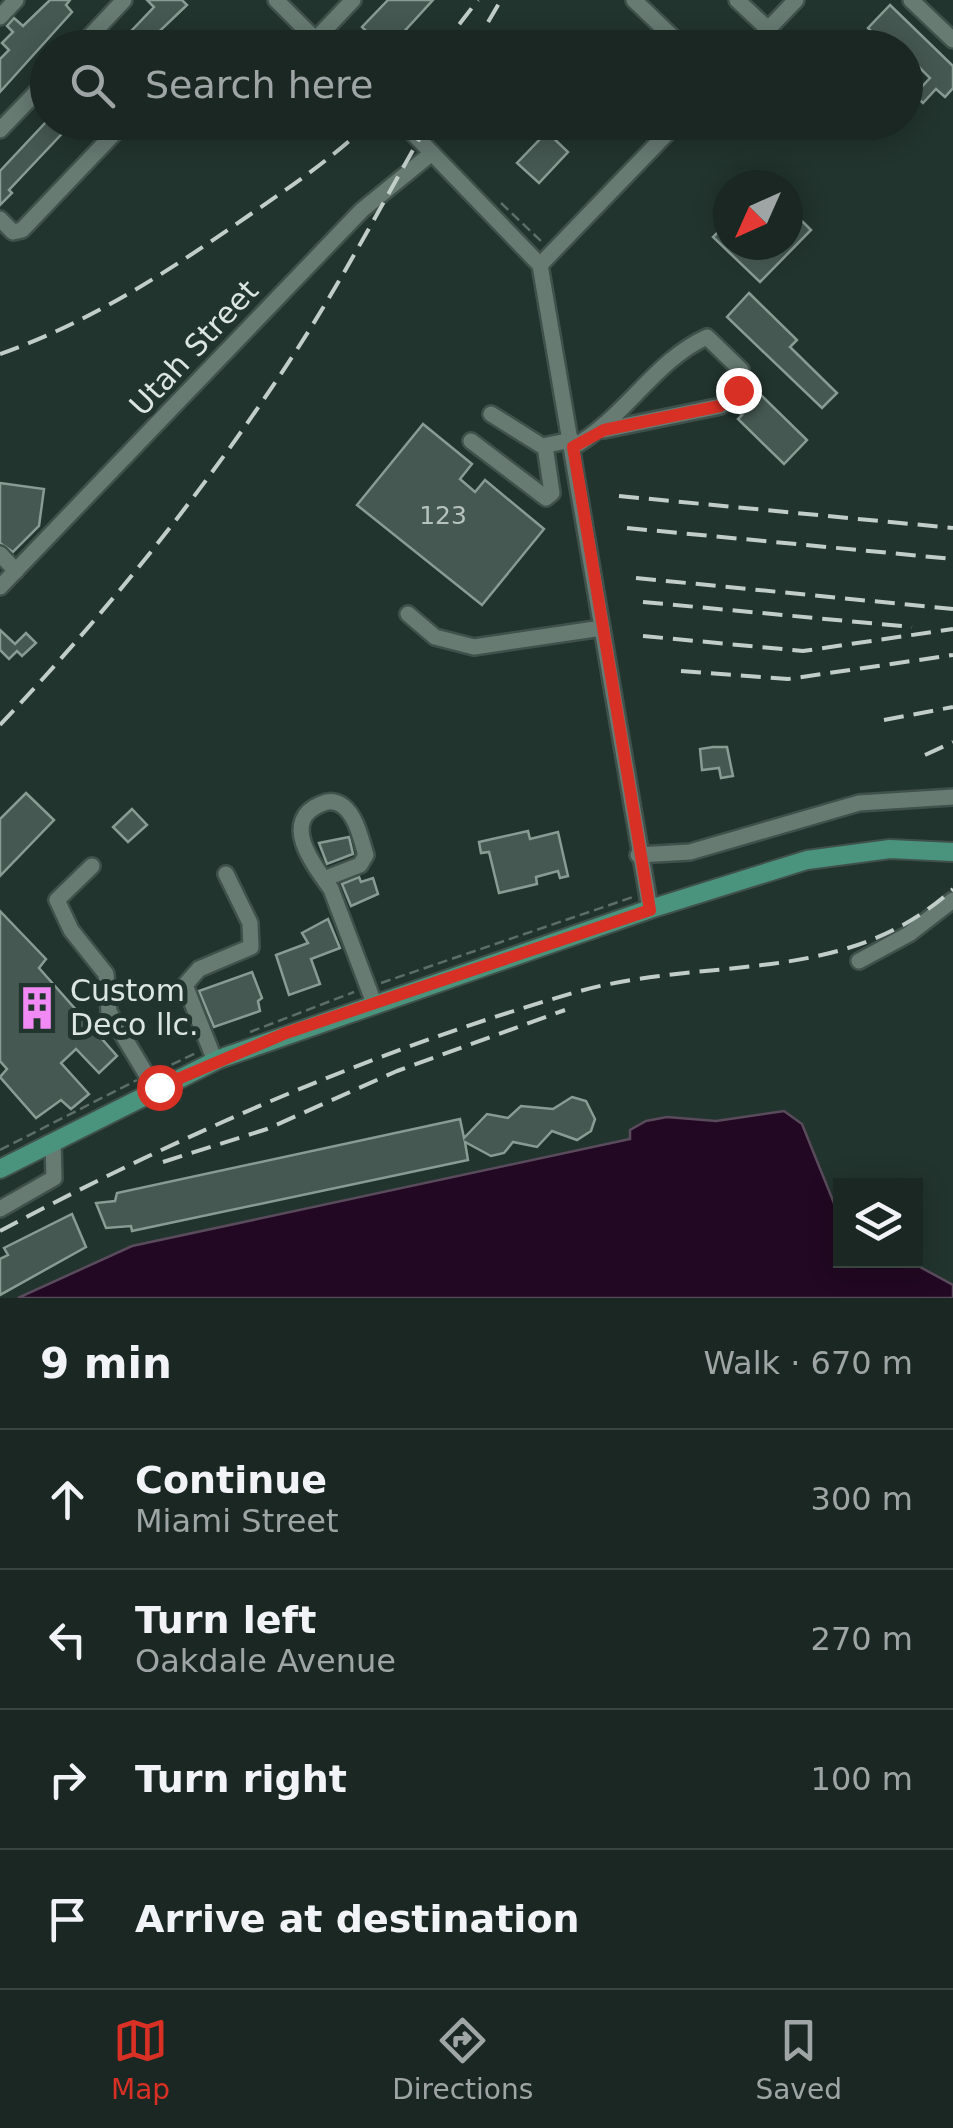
<!DOCTYPE html>
<meta charset="utf-8">
<style>
:root{--surface:#1a2722;--page:#27332f;--text:#f1f3f6;--muted:#9fa5a5;--line:#384440;--accent:#d93025}
body{margin:0;font-family:"DejaVu Sans",sans-serif;background:var(--page);color:var(--text)}
.controls{position:absolute;right:30px;bottom:30px;display:grid;overflow:hidden;border-radius:0px;box-shadow:0 5px 25px #0003}
.controls button{width:90px;height:90px;display:grid;place-items:center;padding:0;border:0;border-bottom:2px solid var(--line);background:var(--surface);color:var(--text);font:50px sans-serif}
.compass{position:absolute;left:713px;top:170px;width:90px;height:90px;border-radius:50%;background:var(--surface);box-shadow:0 5px 25px #0003;rotate:225deg}
.stop{position:absolute;width:30px;height:30px;margin:-22px;border:8px solid #d93025;border-radius:50%;background:#fff}
.stop.end{background:#d93025;border-color:#fff;box-shadow:0 2px 10px #0008}
.list{margin:0;padding:0;list-style:none}
h2{display:flex;justify-content:space-between;align-items:center;height:130px;margin:0;padding:0 40px;font-size:42px}
h2 small{font-size:32px;font-weight:400;color:var(--muted)}
.list li{display:grid;grid-template-columns:65px 1fr auto;gap:30px;align-items:center;box-sizing:border-box;height:140px;padding:0 40px;border-top:2px solid var(--line)}
.list b{display:block;font-size:38px;white-space:nowrap}
.list p{margin:0;font-size:32px;white-space:nowrap;color:var(--muted)}
.list em{font-size:32px;font-style:normal;color:var(--muted)}
.icon{flex:none;width:55px;height:55px;fill:none;stroke:currentColor;stroke-width:2;stroke-linecap:round;stroke-linejoin:round}
.map{position:relative;flex:none;width:953px;height:1298px;overflow:hidden}
.search{position:absolute;background:var(--surface);box-shadow:0 5px 25px #0003;left:30px;right:30px;top:30px;height:110px;display:flex;align-items:center;gap:25px;box-sizing:border-box;padding:0 35px;border-radius:55px;color:var(--muted);font-size:38px}
.sheet{height:690px;background:var(--surface)}
nav{display:flex;justify-content:space-around;align-items:center;box-sizing:border-box;height:140px;border-top:2px solid var(--line);background:var(--surface);font-size:28px;color:var(--muted)}
nav a{display:grid;justify-items:center;gap:5px}
nav .on{color:var(--accent)}
.map>svg:first-child{display:block}
</style>
<div class="map">
<svg width="953" height="1298" viewBox="0 0 953 1298">
<rect width="100%" height="100%" fill="#22342e"/>
<polygon fill="#220823" stroke="#5a4b5c" stroke-width="2.5" points="784,1111 802,1124 840,1218 840,1260 909,1261 953,1285 953,1298 18,1298 132,1246 630,1139 630,1130 646,1121 667,1117 716,1121"/>
<g fill="#455851" stroke="#889c94" stroke-width="2.5">
<polygon points="50,0 70,0 66,5 72,12 0,92 0,59 9,50 2,43 13,32 7,26 14,18 23,26"/>
<polygon points="147,0 182,0 187,5 142,48 115,48 154,7"/>
<polygon points="388,0 433,0 389,48 383,48 362,27"/>
<polygon points="890,5 953,66 953,88 945,97 936,89 923,103 914,95 930,78 917,65 906,77 906,48 890,39 882,48 863,48 875,35 868,28"/>
<polygon points="46,122 73,122 9,190 12,193 0,205 0,171"/>
<polygon points="547,132 568,152 539,183 517,163"/>
<polygon points="788,207 811,230 760,282 713,237 728,222 728,245 788,245"/>
<polygon points="749,293 797,340 790,347 837,393 822,408 727,317"/>
<polygon points="753,395 757,399 761,395 807,440 784,464 738,419 742,415 737,411"/>
<polygon points="423,424 472,464 460,479 475,492 485,480 544,529 482,605 357,505"/>
<polygon points="0,483 44,489 39,526 13,552 0,543"/>
<polygon points="0,630 15,644 26,633 36,643 22,656 17,651 9,659 0,650"/>
<polygon points="713,747 727,747 733,776 721,778 719,768 702,770 700,749"/>
<polygon points="26,793 54,820 0,876 0,819"/>
<polygon points="132,809 147,825 128,842 113,827"/>
<polygon points="528,831 530,839 558,832 568,876 560,878 558,871 536,877 537,884 499,893 489,852 481,853 479,842"/>
<polygon points="349,837 353,854 327,864 319,843"/>
<polygon points="359,877 361,882 373,878 378,894 351,906 342,884"/>
<polygon points="0,911 46,959 39,968 117,1056 99,1073 76,1049 61,1063 89,1094 71,1109 61,1100 36,1118 0,1077 7,1069 0,1061"/>
<polygon points="328,919 340,948 311,959 320,984 289,995 276,955 308,943 302,933"/>
<polygon points="252,972 262,998 258,1001 260,1011 214,1027 199,991"/>
<polygon points="572,1097 586,1101 595,1119 591,1131 577,1140 552,1131 537,1147 513,1142 504,1153 491,1156 465,1142 468,1160 132,1231 131,1226 106,1228 96,1203 115,1201 117,1193 460,1119 464,1138 487,1114 508,1118 521,1106 553,1109"/>
<polygon points="72,1214 86,1247 0,1295 0,1259 8,1255 4,1248"/>
</g>
<g fill="none" stroke-linecap="round" stroke-linejoin="round">
<g stroke="#40514b" stroke-width="20">
<g id="minor">
<polyline points="276,0 324,48"/>
<polyline points="634,0 684,48"/>
<polyline points="737,0 768,29"/>
<polyline points="911,0 953,40"/>
<polyline points="0,17 16,0"/>
<polyline points="316,39 353,0"/>
<polyline points="79,48 124,0"/>
<polyline points="750,48 796,0"/>
<polyline points="402,122 540,265 650,909"/>
<polyline points="0,130 48,80"/>
<polyline points="0,219 13,232 22,230 125,122"/>
<polyline points="540,265 678,122"/>
<polyline points="491,414 542,446 572,440"/>
<polyline points="471,441 546,498 552,493 545,446"/>
<path d="M573 447C625 418 655 360 707 337L741 370 737 390 721 406 604 430"/>
<polyline points="0,554 16,571"/>
<polyline points="0,587 362,210 432,153"/>
<polyline points="408,614 435,637 474,647 602,628"/>
<polyline points="638,855 690,852 859,803 953,797"/>
<polyline points="92,866 57,900 71,930 106,974 109,1012 155,1089"/>
<path d="M324 879 360 865 366 855C361 840 357 817 343 806 336 801 329 800 321 804 279 821 314 866 331 889L374 1003"/>
<polyline points="859,961 909,934 953,900"/>
<polyline points="215,1061 185,985 199,969 251,947 250,923 226,874"/>
<polyline points="0,1209 54,1178 53,1142"/>
</g>
</g>
<g stroke="#40514b" stroke-width="22">
<polyline id="major" points="0,1169 219,1059 650,909 807,860 890,849 953,852"/>
</g>
<g stroke="#5d6d68" stroke-width="2.5" stroke-dasharray="10 5" stroke-linecap="butt">
<polyline points="501,203 542,242"/>
<polyline points="381,983 633,897"/>
<polyline points="250,1032 354,992"/>
<polyline points="158,1071 196,1053"/>
<polyline points="0,1150 137,1080"/>
</g>
<use href="#minor" stroke="#677b73" stroke-width="15"/>
<use href="#major" stroke="#4a947e" stroke-width="18"/>
<g stroke="#c1cdc8" stroke-width="4" stroke-dasharray="20 10" stroke-linecap="butt">
<polyline points="441,48 478,0"/>
<polyline points="473,48 501,0"/>
<path d="M0 354C91 322 169 271 248 216 290 187 333 158 370 122"/>
<polyline points="619,496 953,528"/>
<polyline points="627,528 953,559"/>
<polyline points="636,578 953,609"/>
<polyline points="643,602 912,627"/>
<polyline points="643,636 803,651 953,629"/>
<polyline points="681,671 788,679 953,655"/>
<polyline points="884,720 953,707"/>
<path d="M0 725C109 610 208 486 294 354 343 279 384 200 429 122"/>
<polyline points="925,755 953,742"/>
<polyline points="163,1162 267,1129 397,1071 565,1010"/>
<path d="M0 1231C182 1134 375 1050 573 993 706 954 843 989 953 889"/>
</g>
</g>
<g fill="none" stroke-linecap="round" stroke-linejoin="round">
<polyline stroke="#d93025" stroke-width="12" points="159,1087 286,1033 650,910 573,447 604,430 720,406 738,390"/>
</g>
<defs>
<g id="building-bare" transform="scale(3.45)"><path d="M-4-6H4V6H1V3H-1V6H-4ZM-2.5-4.3h1.7v1.8h-1.7ZM.8-4.3h1.7v1.8H.8ZM-2.5-1h1.7V.8h-1.7ZM.8-1h1.7V.8H.8Z" fill="#f18af4" stroke="#22342e" stroke-width="2.5" paint-order="stroke"/></g>
</defs>
<g fill-rule="evenodd">
<use href="#building-bare" x="37" y="1008"/>
</g>
<g text-anchor="middle" stroke-width="10" stroke-linejoin="round" paint-order="stroke">
<g font-size="25" fill="#b6c2be">
<text x="443" y="524">123</text>
</g>
<g font-size="30" fill="#dbe6e2" stroke="#22342e">
<text transform="translate(194 348) rotate(-47)" y="10">Utah Street</text>
</g>
<g font-size="30" fill="#dbe6e2" stroke="#22342e" text-anchor="start">
<text x="70" y="1001">Custom<tspan x="70" dy="34">Deco llc.</tspan></text>
</g>
</g>
</svg>
<div class="controls">
<button><svg class="icon" aria-label="layers" viewBox="0 0 24 24"><path d="M12 4l9 5-9 5-9-5zM3 14l9 5 9-5"/></svg></button>
</div>
<svg class="compass" viewBox="-18 -18 36 36"><path d="M0-13l5 13h-10z" fill="#e53935"/><path d="M0 13l5-13h-10z" fill="#9fa5a5"/></svg>
<div class="stop" style="left:159px;top:1087px"></div>
<div class="stop end" style="left:738px;top:390px"></div>
<div class="search"><svg class="icon" aria-label="search" viewBox="0 0 24 24"><circle cx="10" cy="10" r="6"/><path d="M15 15l6 6"/></svg>Search here</div>
</div>
<section class="sheet">
<h2>9 min<small>Walk · 670 m</small></h2>
<ul class="list">
<li><svg class="icon" aria-label="ahead" viewBox="0 0 24 24"><path d="M12 20V5M6 11l6-6 6 6"/></svg><div><b>Continue</b><p>Miami Street</p></div><em>300 m</em></li>
<li><svg class="icon" aria-label="left" viewBox="0 0 24 24"><path d="M17 20v-9H6M10 6l-5 5 5 5"/></svg><div><b>Turn left</b><p>Oakdale Avenue</p></div><em>270 m</em></li>
<li><svg class="icon" aria-label="right" viewBox="0 0 24 24"><path d="M7 20v-9h11M14 6l5 5-5 5"/></svg><div><b>Turn right</b></div><em>100 m</em></li>
<li><svg class="icon" aria-label="arrive" viewBox="0 0 24 24"><path d="M6 21V4h12l-3 4 3 4H6"/></svg><div><b>Arrive at destination</b></div></li>
</ul>
</section>
<nav>
<a class="on"><svg class="icon" aria-label="map" viewBox="0 0 24 24"><path d="M3 6l6-2 6 2 6-2v14l-6 2-6-2-6 2zM9 4v14M15 6v14"/></svg>Map</a>
<a><svg class="icon" aria-label="directions" viewBox="0 0 24 24"><path d="M12 3l9 9-9 9-9-9zM9 14v-3h6M13 9l2 2-2 2"/></svg>Directions</a>
<a><svg class="icon" aria-label="saved" viewBox="0 0 24 24"><path d="M7 4h10v16l-5-4-5 4z"/></svg>Saved</a>
</nav>
